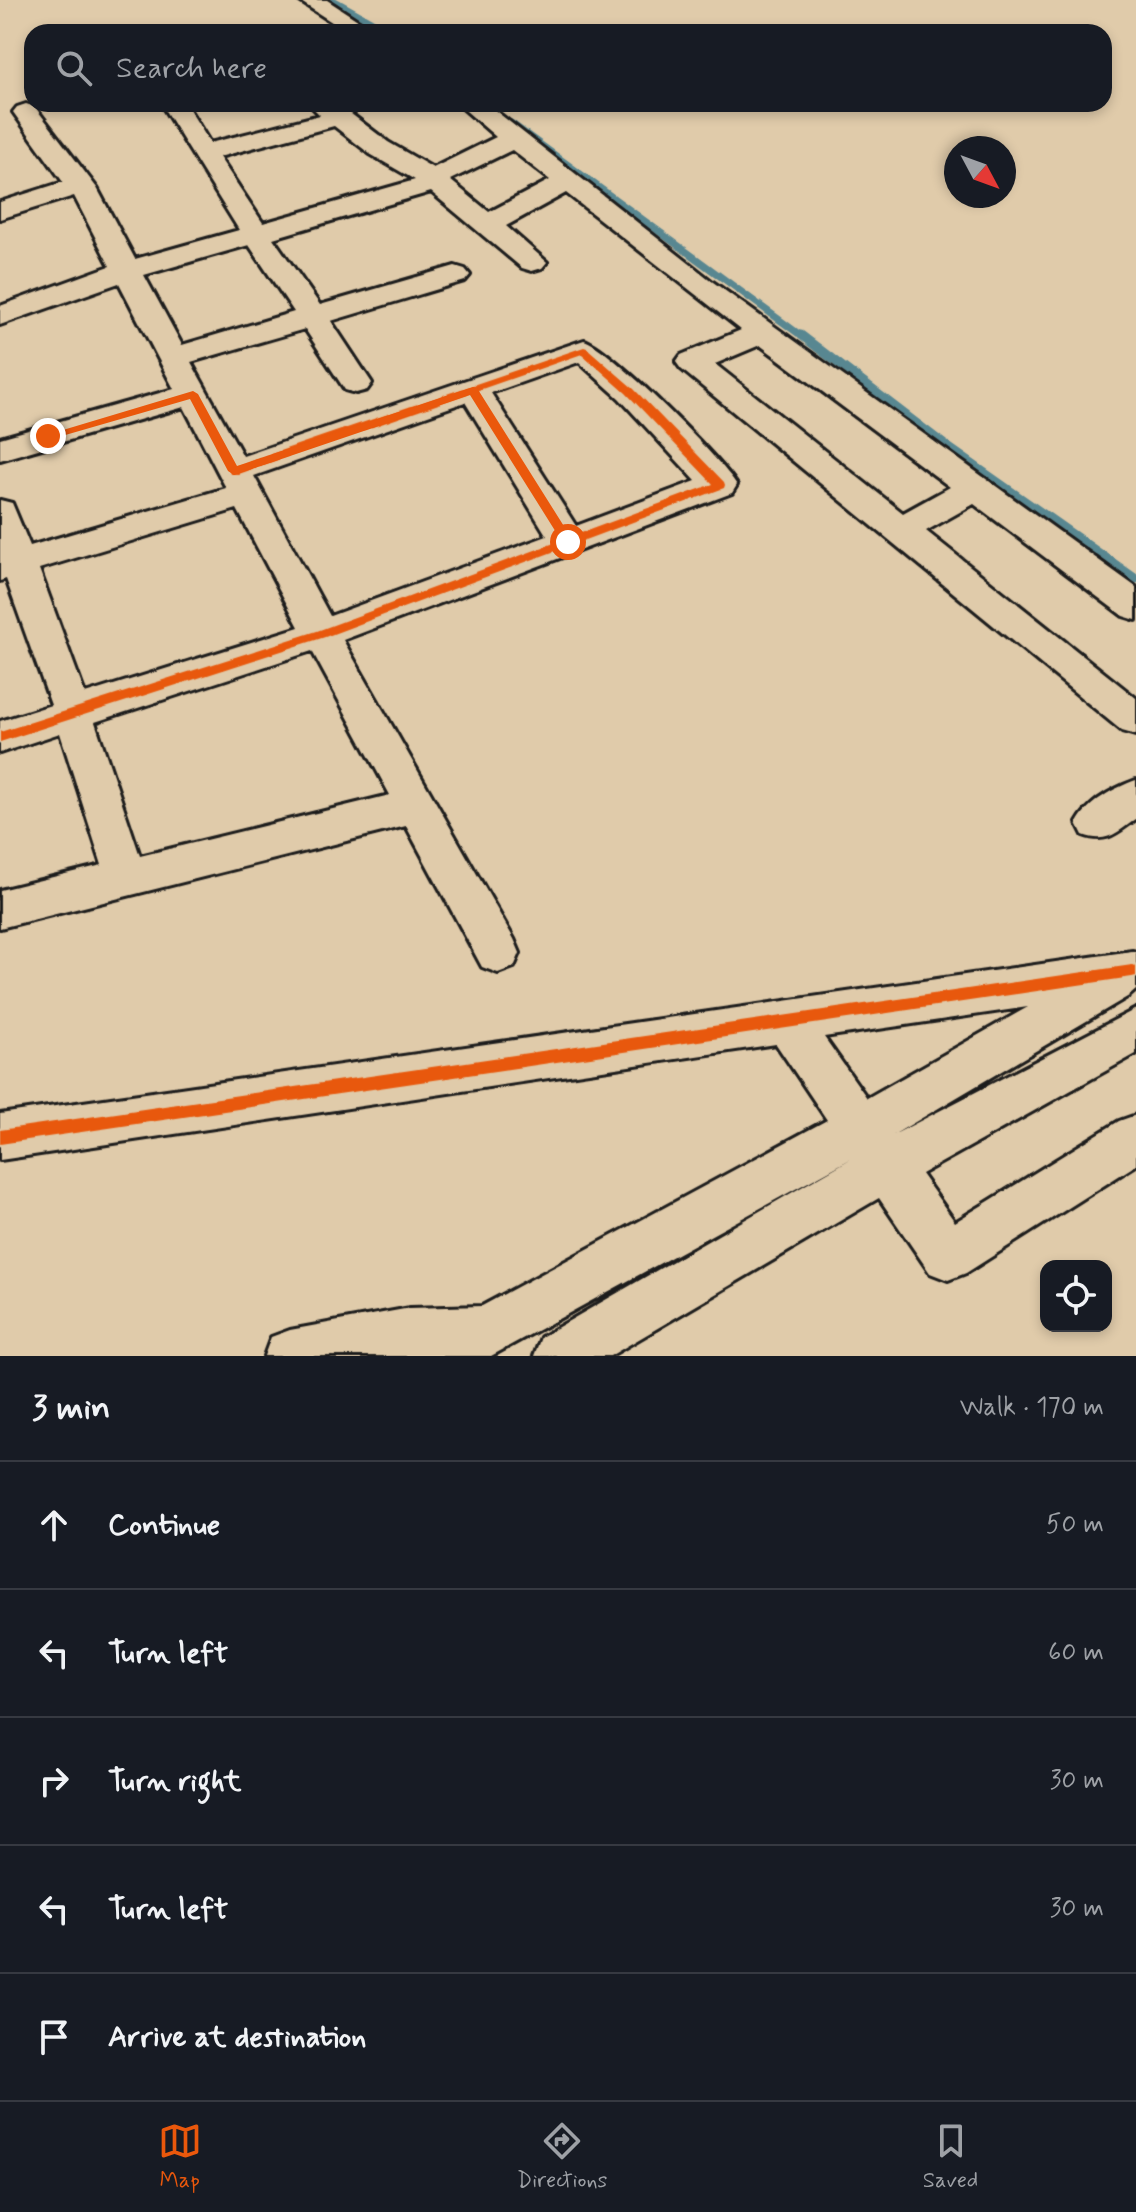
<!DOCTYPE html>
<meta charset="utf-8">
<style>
:root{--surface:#171b24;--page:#20242c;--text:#f1f3f6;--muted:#9ea1a6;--line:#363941;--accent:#ea580c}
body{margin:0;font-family:Mynerve,sans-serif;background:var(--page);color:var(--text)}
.controls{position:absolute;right:24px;bottom:24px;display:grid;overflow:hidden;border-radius:16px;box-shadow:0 4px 12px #0003}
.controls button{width:72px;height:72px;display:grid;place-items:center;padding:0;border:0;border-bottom:2px solid var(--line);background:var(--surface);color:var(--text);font:40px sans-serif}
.compass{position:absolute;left:944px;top:136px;width:72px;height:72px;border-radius:50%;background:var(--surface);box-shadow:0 4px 12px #0003;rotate:131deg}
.stop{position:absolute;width:24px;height:24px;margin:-18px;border:6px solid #ea580c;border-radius:50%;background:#fff}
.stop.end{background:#ea580c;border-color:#fff;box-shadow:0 2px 8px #0008}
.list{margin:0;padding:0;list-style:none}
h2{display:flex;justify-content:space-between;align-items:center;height:104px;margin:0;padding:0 32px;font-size:34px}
h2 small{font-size:26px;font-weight:400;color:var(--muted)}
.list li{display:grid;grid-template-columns:52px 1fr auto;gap:24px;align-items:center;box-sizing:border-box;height:128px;padding:0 32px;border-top:2px solid var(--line)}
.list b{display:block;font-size:30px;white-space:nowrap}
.list em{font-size:26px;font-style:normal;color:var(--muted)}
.icon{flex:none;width:44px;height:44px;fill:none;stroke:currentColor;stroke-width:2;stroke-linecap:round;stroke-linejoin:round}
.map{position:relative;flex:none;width:1136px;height:1356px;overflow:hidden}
.search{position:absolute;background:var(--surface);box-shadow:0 4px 12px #0003;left:24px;right:24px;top:24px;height:88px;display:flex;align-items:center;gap:20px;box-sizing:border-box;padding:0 28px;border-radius:24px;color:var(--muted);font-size:30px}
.sheet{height:744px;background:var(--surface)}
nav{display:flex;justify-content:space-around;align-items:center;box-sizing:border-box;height:112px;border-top:2px solid var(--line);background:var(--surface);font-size:22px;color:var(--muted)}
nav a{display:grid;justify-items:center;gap:4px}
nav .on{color:var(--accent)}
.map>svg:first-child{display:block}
</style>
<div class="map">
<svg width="1136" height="1356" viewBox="0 0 1136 1356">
<rect width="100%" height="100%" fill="#e0cbaa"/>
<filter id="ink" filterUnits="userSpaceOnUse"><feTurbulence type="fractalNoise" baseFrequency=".0125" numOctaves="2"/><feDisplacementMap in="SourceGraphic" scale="16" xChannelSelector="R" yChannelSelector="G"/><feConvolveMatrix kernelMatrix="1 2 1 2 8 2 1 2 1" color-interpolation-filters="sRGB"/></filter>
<g filter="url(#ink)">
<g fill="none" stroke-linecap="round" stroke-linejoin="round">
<g stroke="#598791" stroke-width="7">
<polyline points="333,0 390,32"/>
<polyline points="511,123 803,337"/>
</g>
<polyline stroke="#598791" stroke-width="9" points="801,335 945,445 1136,579"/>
<g stroke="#1c1c1c" stroke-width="6">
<g id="minor">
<polygon points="298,0 327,0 376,32 347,32"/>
<path d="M26 104 35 107 97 188 135 259 239 230 164 109 168 104H186L210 143 320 115 309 104H338L388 142 433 168 496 137 458 104H487L713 282 1136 587V620L1123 616 974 504 926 531 1136 698V735L1122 731 681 369 676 362 681 355 741 330 566 193 506 226 547 262 542 268 532 271 522 268 431 192 273 238 320 305 455 266 465 269 470 275 465 281 331 321 372 383 367 390 356 393 345 390 305 329 191 362 243 456 584 340C609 347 722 460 737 485L732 493 343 640 514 939 520 953 514 967 498 973 482 967 406 826 0 928V890L102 865 60 733 0 753V721L51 705 6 579 0 581V500L12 503 30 546 226 488 184 407 0 460V438L174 389 119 283 0 325V306L110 266 74 196 0 219V202L63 182 13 112 17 107ZM334 126 370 154 415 180 263 223 219 157ZM512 150 550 180 489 212 450 180ZM249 245 294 312 182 345 144 275ZM760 345 950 487 903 513 715 364ZM579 362 619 398 696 481 576 526 491 393ZM465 402 547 536 330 616 254 476ZM237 509 299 627 85 694 39 569ZM312 651 390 795 140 856 95 722Z"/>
<path d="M1136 780V819C1117 832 1108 844 1083 835L1077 823C1088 802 1114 788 1136 780Z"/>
<path d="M1132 951 1136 952V990L1129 996 893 1135 1136 1009V1054L921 1174 955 1222 1119 1121 1136 1115V1165L966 1273 948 1280 930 1273 879 1198 610 1356H534L541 1337 852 1158 491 1356H264L271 1337 290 1330 410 1308 482 1306 827 1120 776 1044 0 1160V1114ZM1028 1007 867 1098 824 1037Z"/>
</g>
</g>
<use href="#minor" fill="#e0cbaa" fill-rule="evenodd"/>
<g stroke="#e0cbaa" stroke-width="5">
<g id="cycleway">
<polygon points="584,347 587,348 634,389 724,482 725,485 724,488 325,637 0,742 0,732 317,631 713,484 626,393 582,354 238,474 230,474 229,471 230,468"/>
<polygon points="1132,965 1136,966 1136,976 1132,977 0,1144 0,1130"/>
</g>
</g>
<use href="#cycleway" fill="#e8590c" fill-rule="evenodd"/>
</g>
</g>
<polygon fill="#ea580c" points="473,387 477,388 572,539 572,545 564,545 470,395 234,475 228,471 190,399 48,440 43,436 193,391 198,394 237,466"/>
</svg>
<div class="controls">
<button><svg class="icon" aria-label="locate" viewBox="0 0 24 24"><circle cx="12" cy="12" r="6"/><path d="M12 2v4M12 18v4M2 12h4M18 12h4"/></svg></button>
</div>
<svg class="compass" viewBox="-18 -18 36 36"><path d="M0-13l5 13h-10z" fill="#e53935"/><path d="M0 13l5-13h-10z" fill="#9ea1a6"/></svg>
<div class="stop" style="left:568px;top:542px"></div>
<div class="stop end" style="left:48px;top:436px"></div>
<div class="search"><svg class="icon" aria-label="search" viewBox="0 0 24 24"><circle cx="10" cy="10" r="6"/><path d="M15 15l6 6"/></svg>Search here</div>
</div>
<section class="sheet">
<h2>3 min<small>Walk · 170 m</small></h2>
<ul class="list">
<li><svg class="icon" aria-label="ahead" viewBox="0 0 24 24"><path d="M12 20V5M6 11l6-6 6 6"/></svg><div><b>Continue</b></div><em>50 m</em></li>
<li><svg class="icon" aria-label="left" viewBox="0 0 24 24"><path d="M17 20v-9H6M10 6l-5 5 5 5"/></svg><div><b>Turn left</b></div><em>60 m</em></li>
<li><svg class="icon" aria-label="right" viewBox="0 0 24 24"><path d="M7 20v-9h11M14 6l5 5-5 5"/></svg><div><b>Turn right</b></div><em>30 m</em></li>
<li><svg class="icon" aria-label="left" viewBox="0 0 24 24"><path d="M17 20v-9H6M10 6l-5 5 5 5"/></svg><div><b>Turn left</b></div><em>30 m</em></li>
<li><svg class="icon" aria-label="arrive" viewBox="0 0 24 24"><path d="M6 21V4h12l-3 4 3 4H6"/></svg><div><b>Arrive at destination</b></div></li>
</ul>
</section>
<nav>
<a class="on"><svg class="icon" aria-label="map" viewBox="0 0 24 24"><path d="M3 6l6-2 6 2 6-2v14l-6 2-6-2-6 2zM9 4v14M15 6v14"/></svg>Map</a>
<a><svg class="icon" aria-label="directions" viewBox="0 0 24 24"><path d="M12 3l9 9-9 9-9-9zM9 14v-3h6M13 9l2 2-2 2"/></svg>Directions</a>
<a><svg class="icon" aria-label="saved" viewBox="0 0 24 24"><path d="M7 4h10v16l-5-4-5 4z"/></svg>Saved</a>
</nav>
